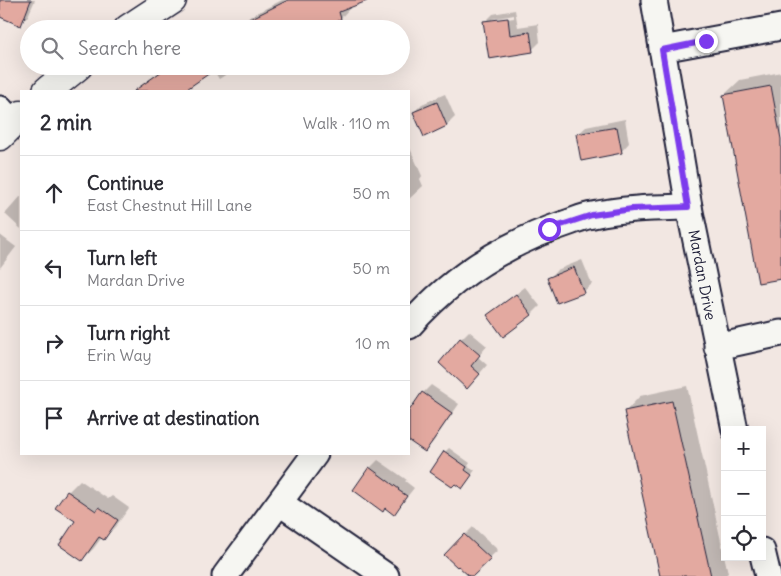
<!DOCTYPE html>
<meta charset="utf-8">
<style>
:root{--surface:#fff;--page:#f2f2f3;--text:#2b2b33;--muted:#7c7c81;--line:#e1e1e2}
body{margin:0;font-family:Delius,sans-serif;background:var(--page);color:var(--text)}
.controls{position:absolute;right:15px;bottom:15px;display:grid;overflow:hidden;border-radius:0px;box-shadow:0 5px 20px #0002}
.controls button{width:45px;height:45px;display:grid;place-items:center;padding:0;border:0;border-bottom:1px solid var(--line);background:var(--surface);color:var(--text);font:25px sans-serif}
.stop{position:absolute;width:15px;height:15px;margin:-11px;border:4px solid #7c3aed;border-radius:50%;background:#fff}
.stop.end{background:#7c3aed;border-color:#fff;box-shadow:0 1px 5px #0008}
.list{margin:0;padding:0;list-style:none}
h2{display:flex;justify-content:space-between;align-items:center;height:65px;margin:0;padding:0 20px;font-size:21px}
h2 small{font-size:16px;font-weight:400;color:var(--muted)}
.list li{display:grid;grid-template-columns:32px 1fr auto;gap:15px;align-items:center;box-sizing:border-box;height:75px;padding:0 20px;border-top:1px solid var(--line)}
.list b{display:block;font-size:19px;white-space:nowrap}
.list p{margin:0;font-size:16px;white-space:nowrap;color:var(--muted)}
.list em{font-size:16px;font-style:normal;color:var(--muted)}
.icon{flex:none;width:28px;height:28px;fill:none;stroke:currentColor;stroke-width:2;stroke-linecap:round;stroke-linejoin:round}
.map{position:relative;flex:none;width:781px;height:576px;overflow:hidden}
.search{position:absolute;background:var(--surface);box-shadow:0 5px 20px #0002;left:20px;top:20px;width:390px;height:55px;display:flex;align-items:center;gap:12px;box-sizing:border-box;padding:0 18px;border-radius:28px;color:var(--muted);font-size:19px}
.panel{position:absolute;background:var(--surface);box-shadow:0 5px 20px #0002;left:20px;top:90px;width:390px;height:365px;border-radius:0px}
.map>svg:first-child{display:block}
</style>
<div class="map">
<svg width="781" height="576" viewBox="0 0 781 576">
<rect width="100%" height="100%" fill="#f2e7e2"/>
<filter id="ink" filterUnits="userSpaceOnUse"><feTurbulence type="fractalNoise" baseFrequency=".02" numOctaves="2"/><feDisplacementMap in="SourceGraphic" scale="10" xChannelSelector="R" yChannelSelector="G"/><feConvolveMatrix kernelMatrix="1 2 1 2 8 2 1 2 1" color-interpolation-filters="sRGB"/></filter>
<g filter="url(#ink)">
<g fill="#0003" fill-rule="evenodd">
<polygon points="0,0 35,0 28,16 20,24 0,16"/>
<polygon points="282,0 358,0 348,7 349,9 341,18 306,29 226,29"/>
<path d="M515 10 518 27 538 24 540 42 532 50 485 22 493 14ZM514 15V18L492 21V19Z"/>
<polygon points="168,66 239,66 219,79 213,69 182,91 133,91"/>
<polygon points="781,72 781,278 724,95 740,80"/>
<polygon points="445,94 455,117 447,125 424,135 414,112 422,104"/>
<polygon points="625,119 629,143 621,152 577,135 586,127"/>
<polygon points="409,146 422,176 420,179 423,186 409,199"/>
<polygon points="21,196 21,229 5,214"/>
<polygon points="0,235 16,247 0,268"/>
<polygon points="582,260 592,284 583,292 549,279 557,270"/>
<polygon points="525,287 540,306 532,314 504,335 489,315"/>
<polygon points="469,331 487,346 478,357 487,365 475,379 461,339"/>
<polygon points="431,385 459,404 433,442 425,450 409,439 409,413 423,393"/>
<polygon points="687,386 728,573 725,576 662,576 625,412 640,396"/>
<polygon points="449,448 470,463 468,466 475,470 465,484 445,452"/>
<polygon points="378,460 407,480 405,481 414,488 394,513 354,490 370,468"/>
<polygon points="80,480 108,499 112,496 129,508 116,526 104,538 102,537 94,548 82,560 77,521 57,507 68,492"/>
<polygon points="473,527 498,550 470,576 445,555"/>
</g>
<g fill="#e3a9a0" stroke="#22223b">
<polygon points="0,0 31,0 21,26 0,17"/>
<polygon points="288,0 366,0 367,1 339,12 341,19 315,29 230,29"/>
<polygon points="508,18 510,35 530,32 533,52 489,59 483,21"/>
<polygon points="169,66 220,66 184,91 134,91"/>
<polygon points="771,86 781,139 781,279 758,283 723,95"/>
<polygon points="437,102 447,126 424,137 413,112"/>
<polygon points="617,127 622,153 581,161 576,134"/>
<polygon points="574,267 584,293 557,303 547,278"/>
<polygon points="516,294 532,315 503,337 487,315"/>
<polygon points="460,338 480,355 471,366 480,374 467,389 439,363"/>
<polygon points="422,392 452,413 425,452 409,441 409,411"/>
<polygon points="672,401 711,576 660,576 624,411"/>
<polygon points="444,451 467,467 465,470 472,475 462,489 455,484 452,487 430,472"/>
<polygon points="369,467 399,489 398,490 407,496 394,515 385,508 383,512 353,490"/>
<polygon points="67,491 96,511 99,507 118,520 104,540 99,537 82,561 59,545 75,521 55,508"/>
<polygon points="464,534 491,559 473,576 469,576 458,566 457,567 444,555"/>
</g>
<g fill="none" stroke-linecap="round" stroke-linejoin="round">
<g stroke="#22223b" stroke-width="29">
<g id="minor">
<polyline points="654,0 689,207 735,430"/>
<polyline points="662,49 781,27"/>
<polyline points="0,109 12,123"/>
<path d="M409 326C451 278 506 243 567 223 576 220 584 216 593 215 625 208 656 208 689 207"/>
<polyline points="717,347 781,333"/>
<polyline points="280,503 386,576"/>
<polyline points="762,551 768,576"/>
<polyline points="225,576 315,454"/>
</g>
</g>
<g stroke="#22223b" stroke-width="31">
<g id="major">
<polyline points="128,29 172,0"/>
<polyline points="47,91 78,66"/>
<polyline points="0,136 21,115"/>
</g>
</g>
<use href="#minor" stroke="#f6f6f2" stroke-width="25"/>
<use href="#major" stroke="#f6f6f2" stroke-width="28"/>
</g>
</g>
<g fill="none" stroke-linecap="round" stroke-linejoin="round" filter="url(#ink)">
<polyline stroke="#7c3aed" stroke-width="6" points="549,229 592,215 632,209 688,207 662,50 706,41"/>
</g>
<g text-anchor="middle" stroke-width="4" stroke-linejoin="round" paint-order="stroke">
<g font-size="15" fill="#22223b" stroke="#f6f6f2">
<text transform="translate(702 275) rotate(79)" y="5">Mardan Drive</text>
</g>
</g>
</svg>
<div class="controls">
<button>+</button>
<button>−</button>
<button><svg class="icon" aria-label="locate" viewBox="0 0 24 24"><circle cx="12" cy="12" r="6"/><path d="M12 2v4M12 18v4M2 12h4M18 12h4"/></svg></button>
</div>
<div class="stop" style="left:549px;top:229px"></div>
<div class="stop end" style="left:706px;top:41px"></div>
<div class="search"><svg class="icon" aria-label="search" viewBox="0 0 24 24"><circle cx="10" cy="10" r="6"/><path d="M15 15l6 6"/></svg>Search here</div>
<section class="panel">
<h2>2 min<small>Walk · 110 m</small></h2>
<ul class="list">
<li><svg class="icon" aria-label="ahead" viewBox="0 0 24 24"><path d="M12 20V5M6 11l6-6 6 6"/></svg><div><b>Continue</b><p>East Chestnut Hill Lane</p></div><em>50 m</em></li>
<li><svg class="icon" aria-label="left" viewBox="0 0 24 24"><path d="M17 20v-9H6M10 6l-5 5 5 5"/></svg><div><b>Turn left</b><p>Mardan Drive</p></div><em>50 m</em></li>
<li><svg class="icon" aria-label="right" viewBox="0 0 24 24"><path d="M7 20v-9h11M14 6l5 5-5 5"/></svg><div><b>Turn right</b><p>Erin Way</p></div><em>10 m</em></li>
<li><svg class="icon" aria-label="arrive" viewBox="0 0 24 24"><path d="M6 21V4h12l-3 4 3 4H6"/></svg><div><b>Arrive at destination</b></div></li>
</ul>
</section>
</div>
